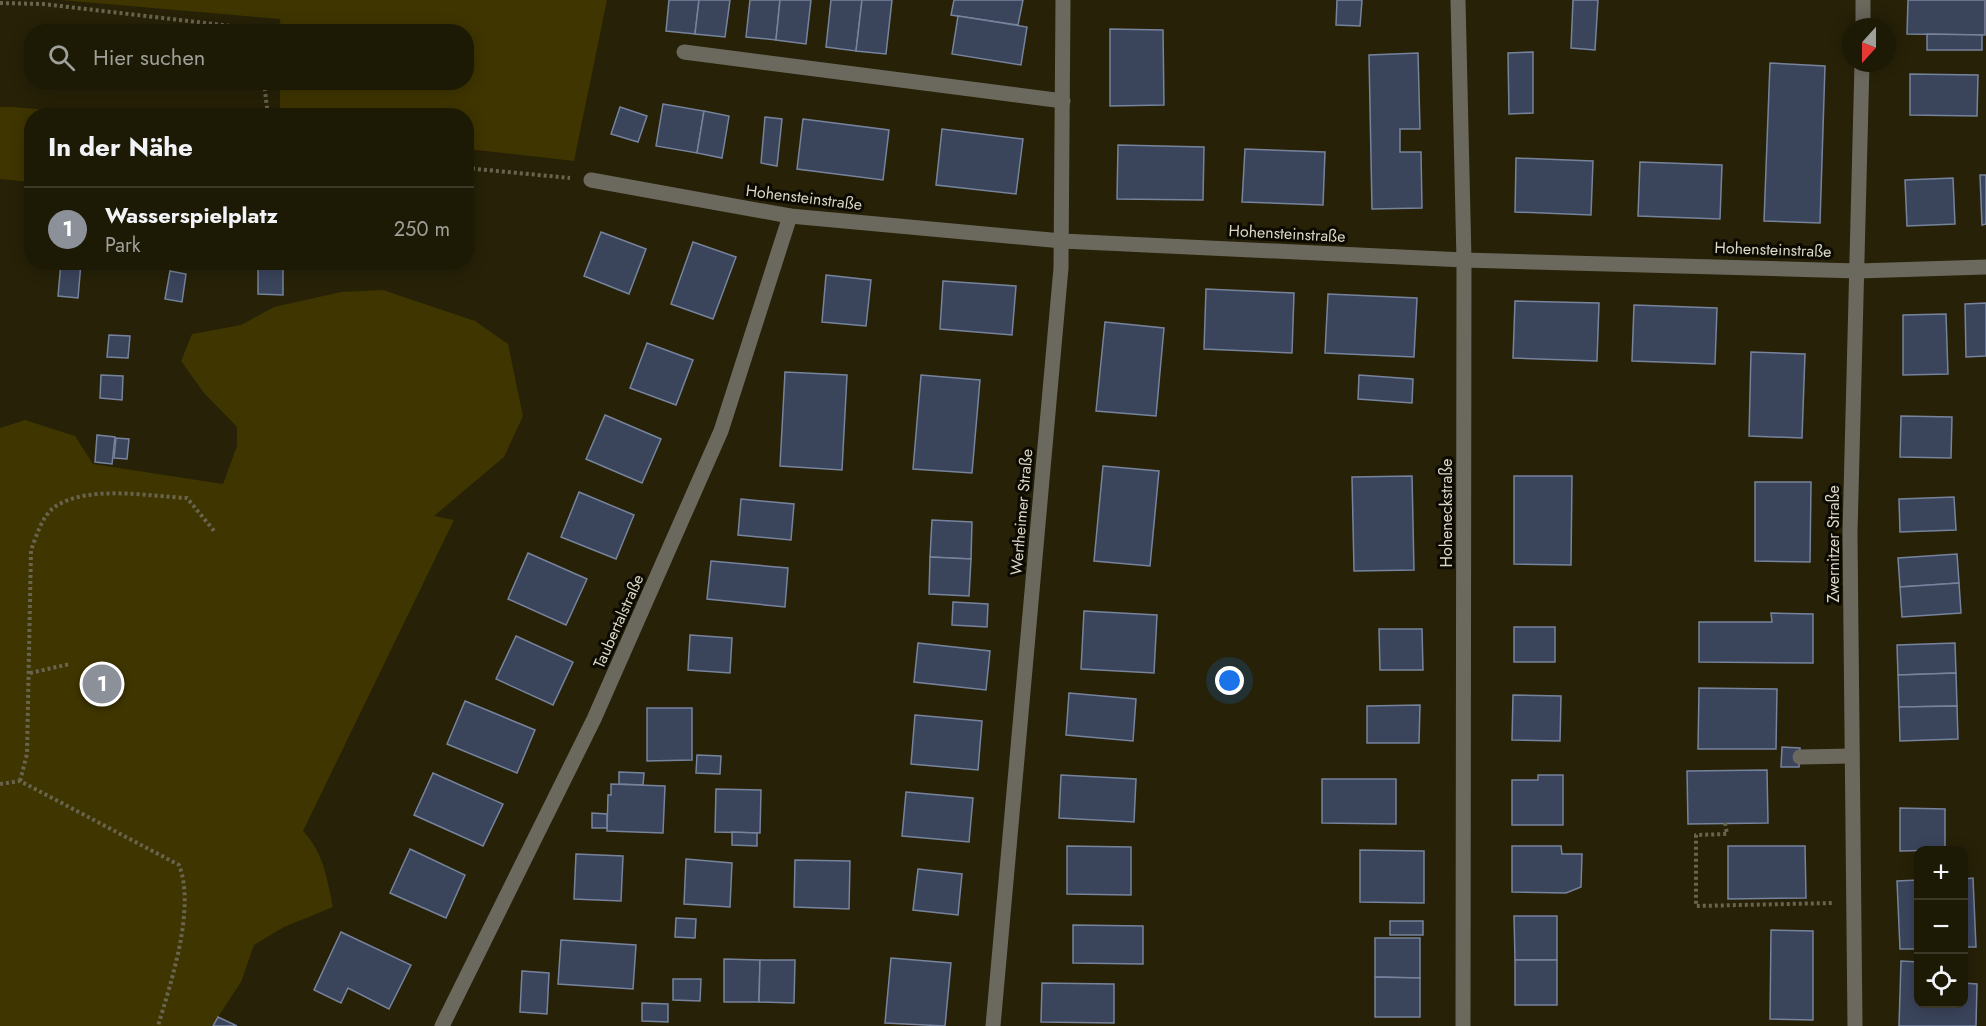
<!DOCTYPE html>
<html lang="de">
<meta charset="utf-8">
<style>
:root{--surface:#1c1905;--page:#292613;--text:#f1f3f6;--muted:#a0a09a;--line:#3a3827;--accent:#8c9099}
body{margin:0;font-family:Jost,sans-serif;background:var(--page);color:var(--text)}
.controls{position:absolute;right:18px;bottom:18px;display:grid;overflow:hidden;border-radius:12px;box-shadow:0 3px 15px #0003}
.controls button{width:54px;height:54px;display:grid;place-items:center;padding:0;border:0;border-bottom:2px solid var(--line);background:var(--surface);color:var(--text);font:30px sans-serif}
.compass{position:absolute;left:1842px;top:18px;width:54px;height:54px;border-radius:50%;background:var(--surface);box-shadow:0 3px 15px #0003;rotate:201deg}
.you{position:absolute;left:1230px;top:681px;width:21px;height:21px;margin:-15px;border:4px solid #fff;border-radius:50%;background:#1a73e8;box-shadow:0 0 0 9px #1a73e833}
.badge{display:grid;place-items:center;width:39px;height:39px;border-radius:50%;background:var(--accent);color:#fff;font-size:20px;font-weight:700}
.pin{position:absolute;translate:-50% -50%;border:3px solid #fff;box-shadow:0 2px 6px #0006}
.list{margin:0;padding:0;list-style:none}
h2{display:flex;justify-content:space-between;align-items:center;height:78px;margin:0;padding:0 24px;font-size:26px}
h2 small{font-size:20px;font-weight:400;color:var(--muted)}
.list li{display:grid;grid-template-columns:39px 1fr auto;gap:18px;align-items:center;box-sizing:border-box;height:84px;padding:0 24px;border-top:2px solid var(--line)}
.list b{display:block;font-size:22px;white-space:nowrap}
.list p{margin:0;font-size:20px;white-space:nowrap;color:var(--muted)}
.list em{font-size:20px;font-style:normal;color:var(--muted)}
.icon{flex:none;width:33px;height:33px;fill:none;stroke:currentColor;stroke-width:2;stroke-linecap:round;stroke-linejoin:round}
.map{position:relative;flex:none;width:1986px;height:1026px;overflow:hidden}
.search{position:absolute;background:var(--surface);box-shadow:0 3px 15px #0003;left:24px;top:24px;width:450px;height:66px;display:flex;align-items:center;gap:15px;box-sizing:border-box;padding:0 21px;border-radius:24px;color:var(--muted);font-size:22px}
.panel{position:absolute;background:var(--surface);box-shadow:0 3px 15px #0003;left:24px;top:108px;width:450px;height:162px;border-radius:24px}
.map>svg:first-child{display:block}
</style>
<div class="map">
<svg width="1986" height="1026" viewBox="0 0 1986 1026">
<rect width="100%" height="100%" fill="#262107"/>
<g fill="#3f3500">
<polygon points="61,0 607,0 574,161 467,149 466,116 280,115 280,83 466,82 466,32 281,31 280,19"/>
<polygon points="0,107 14,107 99,115 32,116 31,182 0,179"/>
<path d="M383 290 475 321 508 344 523 416 504 457 434 516 454 520 303 831C324 853 327 879 333 907L284 927 254 945 241 982 212 1026H0V428L25 420 75 436 93 464 223 484 237 446V427L204 393 181 361 192 334 241 325 274 307 341 292Z"/>
</g>
<g fill="#3a445b" stroke="#77839d" stroke-width="1.5">
<polygon points="669,0 699,0 695,34 666,31"/>
<polygon points="699,0 730,0 725,37 695,34"/>
<polygon points="750,0 780,0 776,40 746,37"/>
<polygon points="780,0 811,0 806,44 776,40"/>
<polygon points="831,0 862,0 856,51 826,47"/>
<polygon points="862,0 892,0 886,54 856,51"/>
<polygon points="954,0 1023,0 1018,25 951,15"/>
<polygon points="1337,0 1362,0 1360,26 1336,25"/>
<polygon points="1573,0 1598,0 1595,50 1571,48"/>
<polygon points="1908,0 1985,0 1985,35 1907,34"/>
<polygon points="958,16 1027,27 1021,65 952,54"/>
<polygon points="1110,29 1163,30 1164,105 1110,106"/>
<polygon points="1927,34 1982,35 1982,50 1927,50"/>
<polygon points="1533,52 1533,113 1509,114 1508,53"/>
<polygon points="1418,53 1420,129 1400,129 1400,152 1421,152 1422,208 1372,209 1369,55"/>
<polygon points="1770,63 1825,66 1820,223 1764,221"/>
<polygon points="1910,74 1978,75 1977,116 1910,115"/>
<polygon points="663,104 704,111 697,153 656,146"/>
<polygon points="620,107 647,116 638,142 611,134"/>
<polygon points="704,111 729,116 722,158 697,153"/>
<polygon points="765,117 782,119 777,166 761,163"/>
<polygon points="803,119 889,130 883,180 797,169"/>
<polygon points="942,129 1023,139 1016,194 936,185"/>
<polygon points="1118,145 1204,147 1203,200 1117,199"/>
<polygon points="1245,149 1325,152 1323,205 1242,202"/>
<polygon points="1516,158 1593,161 1591,215 1515,212"/>
<polygon points="1640,162 1722,165 1720,219 1638,216"/>
<polygon points="1980,175 1986,175 1986,224 1982,225"/>
<polygon points="1953,178 1955,224 1907,226 1905,180"/>
<polygon points="601,232 646,249 629,294 584,276"/>
<polygon points="693,242 736,257 713,319 671,304"/>
<polygon points="61,262 81,263 78,298 58,296"/>
<polygon points="258,262 283,262 283,295 258,294"/>
<polygon points="170,271 186,274 182,302 165,299"/>
<polygon points="826,275 871,280 866,326 822,322"/>
<polygon points="943,281 1016,286 1012,335 940,329"/>
<polygon points="1206,289 1294,293 1292,353 1204,349"/>
<polygon points="1328,294 1417,298 1414,357 1325,353"/>
<polygon points="1515,301 1599,303 1597,361 1513,358"/>
<polygon points="1986,303 1986,356 1966,357 1965,304"/>
<polygon points="1634,305 1717,308 1715,364 1632,361"/>
<polygon points="1946,314 1948,374 1903,375 1903,315"/>
<polygon points="1105,322 1164,328 1156,416 1096,411"/>
<polygon points="109,335 130,336 128,358 107,357"/>
<polygon points="647,343 693,360 676,405 630,388"/>
<polygon points="1751,352 1805,354 1802,438 1749,436"/>
<polygon points="785,372 847,375 842,470 780,466"/>
<polygon points="101,375 123,376 122,400 100,398"/>
<polygon points="921,375 980,380 972,473 913,469"/>
<polygon points="1359,375 1413,379 1412,403 1358,399"/>
<polygon points="605,415 661,439 642,483 586,459"/>
<polygon points="1901,416 1952,417 1951,458 1900,457"/>
<polygon points="97,435 115,437 112,464 95,462"/>
<polygon points="116,438 129,439 127,459 114,458"/>
<polygon points="1103,466 1159,471 1150,566 1094,561"/>
<polygon points="1412,476 1414,570 1354,571 1352,477"/>
<polygon points="1514,476 1572,476 1571,565 1514,564"/>
<polygon points="1755,482 1811,482 1810,562 1755,561"/>
<polygon points="579,492 634,515 616,559 561,537"/>
<polygon points="1954,497 1956,530 1900,532 1899,499"/>
<polygon points="741,499 794,504 791,540 738,535"/>
<polygon points="932,520 972,522 971,559 930,557"/>
<polygon points="528,553 587,579 566,625 508,599"/>
<polygon points="1957,554 1959,583 1900,587 1898,558"/>
<polygon points="930,557 971,559 969,596 929,594"/>
<polygon points="711,561 788,568 785,607 707,599"/>
<polygon points="1959,583 1961,613 1902,617 1900,587"/>
<polygon points="953,602 988,604 987,627 952,625"/>
<polygon points="1084,611 1157,615 1154,673 1081,669"/>
<polygon points="1771,613 1813,614 1813,663 1699,662 1699,622 1772,622"/>
<rect x="1514" y="627" width="41" height="35"/>
<polygon points="1379,629 1422,629 1423,670 1380,670"/>
<polygon points="690,635 732,638 730,673 688,670"/>
<polygon points="516,636 573,662 553,705 496,679"/>
<polygon points="918,643 990,651 986,690 914,682"/>
<polygon points="1955,643 1956,673 1898,675 1897,645"/>
<polygon points="1956,673 1957,706 1899,707 1898,675"/>
<polygon points="1699,688 1777,689 1776,749 1698,749"/>
<polygon points="1069,693 1136,699 1133,741 1066,735"/>
<polygon points="1513,695 1561,696 1560,741 1512,740"/>
<polygon points="465,701 535,730 517,773 447,744"/>
<polygon points="1420,705 1419,743 1367,743 1367,706"/>
<polygon points="1957,706 1958,739 1900,741 1899,707"/>
<polygon points="647,708 692,708 692,760 647,761"/>
<polygon points="915,715 982,721 978,770 911,764"/>
<polygon points="1782,747 1800,748 1799,767 1781,767"/>
<polygon points="697,755 721,756 720,774 696,773"/>
<polygon points="1767,770 1768,823 1688,824 1687,771"/>
<polygon points="619,772 644,773 643,785 619,784"/>
<polygon points="433,773 503,804 483,846 414,815"/>
<polygon points="1061,775 1136,779 1134,822 1059,818"/>
<polygon points="1538,775 1563,775 1563,825 1512,825 1512,780 1538,780"/>
<polygon points="1322,779 1396,779 1396,824 1322,823"/>
<polygon points="611,784 665,786 663,833 607,831 608,795 611,795"/>
<polygon points="716,789 761,790 760,833 715,832"/>
<polygon points="906,792 973,798 969,842 902,836"/>
<polygon points="1900,808 1945,809 1945,850 1900,851"/>
<polygon points="592,813 607,814 607,828 592,828"/>
<polygon points="732,832 757,833 757,846 732,845"/>
<polygon points="1067,846 1131,847 1131,895 1067,894"/>
<polygon points="1512,846 1561,846 1562,854 1582,854 1581,887 1566,893 1512,892"/>
<polygon points="1728,846 1805,846 1806,898 1728,899"/>
<polygon points="410,849 465,875 446,918 390,893"/>
<polygon points="1360,850 1424,851 1424,903 1360,902"/>
<polygon points="576,854 623,856 621,901 574,899"/>
<polygon points="686,859 732,863 730,907 684,904"/>
<polygon points="795,860 850,861 849,909 794,907"/>
<polygon points="918,869 962,874 958,915 913,910"/>
<polygon points="1973,878 1976,947 1964,947 1964,879"/>
<polygon points="1918,880 1918,949 1900,949 1897,881"/>
<polygon points="1514,916 1557,916 1557,960 1515,960"/>
<polygon points="676,918 696,919 695,938 675,937"/>
<rect x="1390" y="921" width="33" height="14"/>
<polygon points="1073,925 1143,926 1143,964 1073,963"/>
<polygon points="1771,930 1813,931 1813,1020 1770,1019"/>
<polygon points="341,932 411,965 389,1009 348,988 341,1003 314,990"/>
<polygon points="1375,938 1420,938 1420,978 1375,977"/>
<polygon points="561,940 636,945 633,989 558,984"/>
<polygon points="891,958 951,963 945,1026 885,1023"/>
<polygon points="724,959 760,960 759,1002 724,1002"/>
<polygon points="760,960 795,960 794,1003 759,1002"/>
<rect x="1515" y="960" width="42" height="45"/>
<polygon points="1901,961 1918,962 1918,1004 1964,1004 1964,983 1977,984 1976,1026 1899,1026"/>
<polygon points="522,971 549,973 547,1014 520,1012"/>
<polygon points="1375,977 1420,978 1420,1017 1375,1017"/>
<polygon points="673,979 701,979 700,1001 673,1000"/>
<polygon points="1042,983 1114,984 1114,1023 1041,1022"/>
<polygon points="642,1003 668,1004 668,1022 642,1021"/>
<polygon points="218,1017 237,1026 213,1026"/>
</g>
<g fill="none" stroke-linecap="round" stroke-linejoin="round">
<g stroke="#68644e" stroke-width="4" stroke-dasharray="3 3" stroke-linecap="butt">
<polyline points="0,3 43,4 257,29 259,32"/>
<polyline points="264,82 268,116"/>
<polyline points="466,168 570,178"/>
<polyline points="30,673 70,664"/>
<path d="M20 781 27 754 31 550C37 535 42 515 56 506 89 485 149 496 187 498L215 532"/>
<path d="M0 784 20 781 179 865C196 908 171 982 158 1026"/>
<polyline points="1725,823 1727,834 1696,835 1696,906 1832,903"/>
</g>
<g stroke="#6b695d" stroke-width="15">
<polyline points="1458,0 1464,260 1463,1026"/>
<polyline points="1863,27 1863,0"/>
<polyline points="684,52 1063,101"/>
<polyline points="591,180 790,216 1062,241 1464,260 1858,271 1986,267"/>
<polyline points="1800,757 1852,756"/>
<polyline points="442,1026 594,719 721,431 790,216"/>
<polyline points="993,1026 1061,268 1063,0"/>
<polyline points="1855,1026 1850,533 1862,63"/>
</g>
</g>
<g text-anchor="middle" stroke-width="6" stroke-linejoin="round" paint-order="stroke">
<g font-size="16" fill="#dad7c8" stroke="#0d0a02">
<text transform="translate(804 197) rotate(7)" y="6">Hohensteinstraße</text>
<text transform="translate(1287 233) rotate(3)" y="6">Hohensteinstraße</text>
<text transform="translate(1773 249) rotate(2)" y="6">Hohensteinstraße</text>
<text transform="translate(1021 512) rotate(-85)" y="6">Wertheimer Straße</text>
<text transform="translate(1446 513) rotate(-90)" y="6">Hoheneckstraße</text>
<text transform="translate(1833 544) rotate(-90)" y="6">Zwernitzer Straße</text>
<text transform="translate(618 621) rotate(-66)" y="6">Taubertalstraße</text>
</g>
</g>
</svg>
<div class="controls">
<button>+</button>
<button>−</button>
<button><svg class="icon" aria-label="locate" viewBox="0 0 24 24"><circle cx="12" cy="12" r="6"/><path d="M12 2v4M12 18v4M2 12h4M18 12h4"/></svg></button>
</div>
<svg class="compass" viewBox="-18 -18 36 36"><path d="M0-13l5 13h-10z" fill="#e53935"/><path d="M0 13l5-13h-10z" fill="#a0a09a"/></svg>
<div class="you"></div>
<div class="pin badge" style="left:102px;top:684px">1</div>
<div class="search"><svg class="icon" aria-label="search" viewBox="0 0 24 24"><circle cx="10" cy="10" r="6"/><path d="M15 15l6 6"/></svg>Hier suchen</div>
<section class="panel">
<h2>In der Nähe<small></small></h2>
<ul class="list">
<li><span class="badge">1</span><div><b>Wasserspielplatz</b><p>Park</p></div><em>250 m</em></li>
</ul>
</section>
</div>
